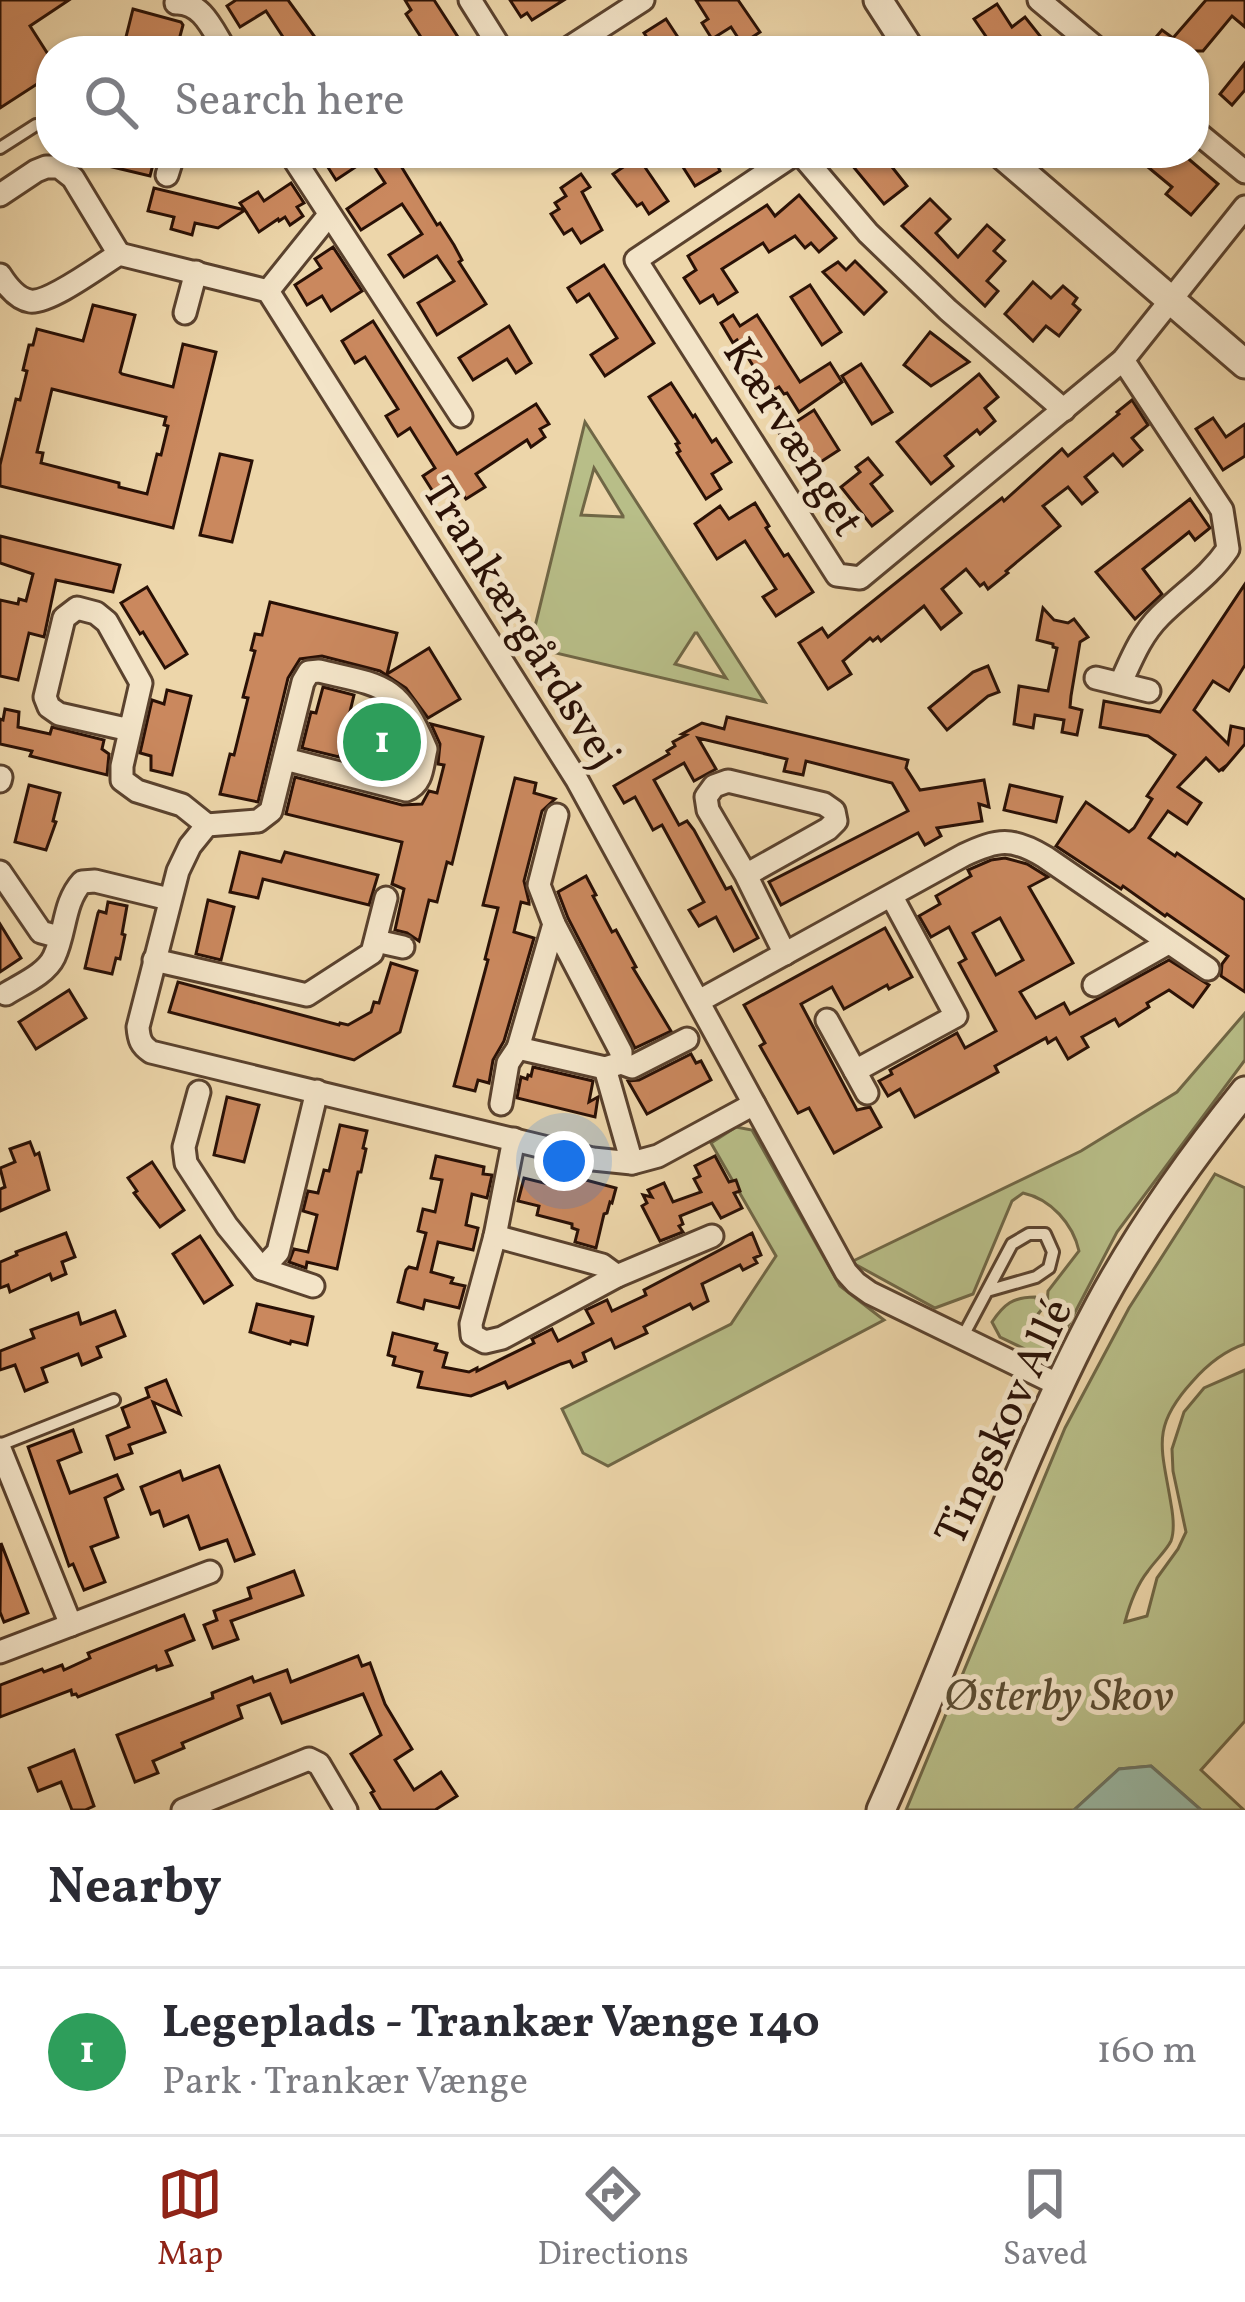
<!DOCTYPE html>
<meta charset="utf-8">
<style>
:root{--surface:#fff;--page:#f7f7f7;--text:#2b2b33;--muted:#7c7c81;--line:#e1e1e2;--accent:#8f2418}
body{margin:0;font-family:Vollkorn,serif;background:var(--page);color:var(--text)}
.you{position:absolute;left:564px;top:1161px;width:42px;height:42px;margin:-30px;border:9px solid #fff;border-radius:50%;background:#1a73e8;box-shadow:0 0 0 18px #1a73e833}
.badge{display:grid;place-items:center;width:78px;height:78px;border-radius:50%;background:var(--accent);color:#fff;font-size:39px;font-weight:700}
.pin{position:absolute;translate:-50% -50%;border:6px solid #fff;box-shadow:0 3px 12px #0006}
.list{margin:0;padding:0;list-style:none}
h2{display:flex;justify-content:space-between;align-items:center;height:156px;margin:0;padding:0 48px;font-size:51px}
h2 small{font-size:39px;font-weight:400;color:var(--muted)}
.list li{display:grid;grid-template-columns:78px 1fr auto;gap:36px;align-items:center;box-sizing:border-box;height:168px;padding:0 48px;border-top:3px solid var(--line)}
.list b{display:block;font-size:45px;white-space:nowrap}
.list p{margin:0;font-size:39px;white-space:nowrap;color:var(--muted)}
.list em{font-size:39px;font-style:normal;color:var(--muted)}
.icon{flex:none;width:66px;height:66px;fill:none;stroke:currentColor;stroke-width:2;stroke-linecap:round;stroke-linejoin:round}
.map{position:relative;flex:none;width:1245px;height:1810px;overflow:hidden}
.search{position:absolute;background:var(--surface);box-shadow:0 3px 9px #0004;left:36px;right:36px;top:36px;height:132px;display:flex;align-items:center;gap:30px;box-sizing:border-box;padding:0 42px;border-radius:48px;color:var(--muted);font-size:45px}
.sheet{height:324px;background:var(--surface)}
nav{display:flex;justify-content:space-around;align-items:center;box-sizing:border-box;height:168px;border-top:3px solid var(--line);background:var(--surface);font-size:33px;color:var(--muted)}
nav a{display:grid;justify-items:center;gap:6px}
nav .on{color:var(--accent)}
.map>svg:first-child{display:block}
</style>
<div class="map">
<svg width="1245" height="1810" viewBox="0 0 1245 1810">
<rect width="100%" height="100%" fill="#edd6aa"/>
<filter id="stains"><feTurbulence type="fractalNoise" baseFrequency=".00167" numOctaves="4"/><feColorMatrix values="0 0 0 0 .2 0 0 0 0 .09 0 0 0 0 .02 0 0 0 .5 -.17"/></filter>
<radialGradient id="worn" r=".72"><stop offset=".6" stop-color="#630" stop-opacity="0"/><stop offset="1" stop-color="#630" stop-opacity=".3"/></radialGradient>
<g fill="#b8be88" stroke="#706746" stroke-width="3" fill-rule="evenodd">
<path d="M585 422 765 702 530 647ZM594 468 623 516V517L581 515ZM695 633H697L726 678 675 664Z"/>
<path d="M1245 1013V1060L1117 1232 1059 1343 1035 1354 1000 1337 992 1322C1004 1304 1013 1297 1035 1297L1042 1309 1027 1328 1031 1334 1039 1336C1053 1323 1046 1308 1048 1291L1079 1251C1073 1224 1051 1199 1023 1193L1012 1201 973 1294 935 1308 851 1262 1081 1151 1177 1092Z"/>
<polygon points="736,1127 752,1130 840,1286 884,1320 608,1466 583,1453 562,1409 731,1324 776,1256 711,1143"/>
<path d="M1215 1174 1245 1188V1344C1224 1351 1206 1366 1192 1382 1150 1428 1162 1448 1171 1504 1173 1515 1175 1530 1171 1541 1166 1551 1154 1562 1148 1571 1136 1586 1130 1603 1125 1622L1147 1616 1157 1578 1178 1549 1186 1532 1173 1471 1172 1449 1184 1412 1204 1388 1245 1370V1721L1201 1770 1244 1810H1201L1151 1766 1119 1769 1074 1810H906L1065 1428 1129 1308Z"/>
</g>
<polygon fill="#9ab9a5" stroke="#6d7565" stroke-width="3" points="1151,1766 1201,1810 1074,1810 1119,1769"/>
<g fill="#ca885e" stroke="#291005" stroke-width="3" fill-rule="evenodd">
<polygon points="0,0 69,0 30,26 51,59 51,75 0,108"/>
<polygon points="236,0 288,0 325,51 269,51 285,40 266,11 240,27 227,6"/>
<polygon points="405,0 434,0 467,51 430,51 406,14 411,10"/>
<polygon points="510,0 564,0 532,20 527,13 521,17"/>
<polygon points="696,0 738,0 760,32 742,44 731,27 712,39 702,23 708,19"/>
<polygon points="1206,0 1245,0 1245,27 1232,16 1203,51 1144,51 1162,30 1173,38"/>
<polygon points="997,4 1012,27 1025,17 1052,51 996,51 974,19"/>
<polygon points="133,9 181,22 183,25 179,40 176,39 173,46 145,38 142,50 124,45"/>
<polygon points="666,19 687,51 656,51 644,33"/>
<polygon points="1245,63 1245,90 1232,105 1220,94"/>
<polygon points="80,153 156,153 150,176 79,159"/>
<polygon points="319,153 393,153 437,225 440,223 454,245 462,260 459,262 486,304 437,335 418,303 454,281 437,256 404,277 389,255 422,234 402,204 361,230 347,209 385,183 369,158 336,180"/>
<polygon points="674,153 712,153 720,171 695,186"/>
<polygon points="842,153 881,153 907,186 884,204"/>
<polygon points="1131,153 1168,153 1179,162 1184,155 1218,184 1191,215 1166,194 1172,187"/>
<polygon points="638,157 668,201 649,214 642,203 637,206 613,174"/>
<polygon points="581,174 590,187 582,192 602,230 581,243 572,229 564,234 551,214 559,209 555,203 566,196 561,188"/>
<polygon points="291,183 304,203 297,207 303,216 290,225 285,217 279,221 278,219 259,232 245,210 218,228 195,223 192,235 171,229 174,217 148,211 154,188 245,210 240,203 258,192 264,201"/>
<polygon points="799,195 836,238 819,252 811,243 805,248 795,236 769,252 763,243 722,269 737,292 718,304 713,295 700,303 684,278 696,270 688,256 767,205 775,216"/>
<polygon points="930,199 950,219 936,233 958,257 987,225 1004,240 994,251 1005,261 987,281 998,291 985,306 902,226"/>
<polygon points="333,247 362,291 331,311 322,296 307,305 295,285 321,268 315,259"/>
<polygon points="855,261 886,292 864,314 823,272 838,262 846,270"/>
<polygon points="604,265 654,343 605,376 591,355 617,338 589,294 577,302 568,288"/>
<polygon points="1033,282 1051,298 1063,286 1077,298 1073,304 1080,310 1059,336 1046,326 1033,341 1005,314"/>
<polygon points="810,285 841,332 822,345 791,297"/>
<path d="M93 305 135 315 120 372 122 374 173 387 183 344 216 352 173 528 0 486V465L16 399 20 400 27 371 23 370 29 345H33L37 329 83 341ZM52 389 166 417 164 425 168 426 161 455 157 454 147 494 119 487V483L41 463 43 453 37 452Z"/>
<polygon points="733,315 740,326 757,315 800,382 830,363 842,382 799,412 787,393 784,394 779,387 766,394 757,379 760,377 737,340 733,343 721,323"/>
<polygon points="373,321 457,454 536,404 549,424 540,429 545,437 531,447 527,440 476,474 485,487 466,499 457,486 437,498 423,476 435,468 410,428 398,436 386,416 398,409 365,357 355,363 342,341"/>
<polygon points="509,326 531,363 516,373 507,359 473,380 459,358"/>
<polygon points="930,332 969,362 931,386 904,365"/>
<polygon points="861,364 892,412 872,424 842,376"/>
<polygon points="979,374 998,397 985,408 995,421 980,434 977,430 945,456 953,466 931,484 897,442"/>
<polygon points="671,383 693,417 695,415 712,442 716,439 731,462 712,474 721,489 706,499 677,453 680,451 676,444 679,443 649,397"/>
<polygon points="1132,400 1148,425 1132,438 1142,450 1123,466 1113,454 1085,477 1097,492 1082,504 1068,487 1043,506 1060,526 1006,571 1008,573 988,589 984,583 980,586 966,569 942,589 961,613 941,629 924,606 881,641 878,637 873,641 870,638 843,661 851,674 828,689 799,643 822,628 828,637 1002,498 1004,501 1062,449 1068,456 1119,414 1117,412"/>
<polygon points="814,410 839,450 819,463 806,443 792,453 779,433"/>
<polygon points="1213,418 1226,437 1245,424 1245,456 1223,470 1196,429"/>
<polygon points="220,454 252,461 232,542 200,535"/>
<polygon points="868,458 882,475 871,484 892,511 872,526 841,487 860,472 856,467"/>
<polygon points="1190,499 1210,528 1195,540 1189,532 1143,569 1162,594 1135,619 1096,572"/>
<polygon points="755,503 769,526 766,528 784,556 788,554 813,592 776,616 763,597 776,589 745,541 717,559 695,524 720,506 729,519"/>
<polygon points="0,536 120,565 113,592 56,580 44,637 29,633 18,680 0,676 0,600 18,604 19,599 26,601 33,574 0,563"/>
<polygon points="1245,584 1245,665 1229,691 1213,681 1194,710 1228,744 1231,726 1245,729 1245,744 1222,771 1223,768 1219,771 1206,758 1178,787 1201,803 1187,824 1168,811 1149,838 1175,856 1177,853 1245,900 1245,992 1221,976 1222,964 1228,956 1167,914 1165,916 1123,886 1121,889 1056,846 1086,802 1129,832 1134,828 1152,799 1147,796 1175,755 1148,736 1100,727 1104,701 1160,712"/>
<polygon points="147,587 187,654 165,668 143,632 140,634 121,603"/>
<polygon points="270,602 397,633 387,674 429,648 460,699 428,718 406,688 380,671 322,656 300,659 288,678 258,802 220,794 230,754 234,755 248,698 243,697 255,651 251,650 255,634 262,635"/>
<polygon points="1043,608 1054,620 1068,623 1074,619 1088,637 1080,642 1071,696 1070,707 1082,710 1077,735 1062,732 1064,720 1035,715 1033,728 1014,724 1019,686 1048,691 1057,648 1053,647 1053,644 1037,640"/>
<polygon points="988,666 999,692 988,696 947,730 929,708 973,672"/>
<polygon points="323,687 354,695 339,757 302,748 311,712 316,713"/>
<polygon points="167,690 191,696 172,775 151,770 151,756 140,753 152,700 164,704"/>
<polygon points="5,709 19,712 18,727 50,734 52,727 104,740 102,749 109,754 107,775 30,756 32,751 0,744 0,719 3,720"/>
<polygon points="727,717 908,760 906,768 920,790 984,780 989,807 979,804 982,821 937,828 941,836 925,845 918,833 781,905 769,882 908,811 892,783 806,761 803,775 784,771 787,759 698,738 716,769 694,781 684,763 654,780 679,825 687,821 694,830 726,889 731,887 758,938 734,951 716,917 699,926 689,910 704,902 662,825 653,830 635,797 624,803 614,786 669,754 667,751 675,746 673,742 686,735 682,734 702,723 724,729"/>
<polygon points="431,724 483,737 452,864 447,862 437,902 429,900 419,941 407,933 395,930 404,889 392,884 402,842 286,814 295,777 402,805 422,804 429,791 437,793 444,765 438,764 440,744"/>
<polygon points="515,778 536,783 534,793 555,799 542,811 524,881 529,902 529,904 521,902 514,932 534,938 504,1041 493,1060 489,1083 478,1080 475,1091 454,1086 488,960 485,959 498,908 483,905"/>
<polygon points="29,785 60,793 53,821 56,822 46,850 15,842"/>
<polygon points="1010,785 1062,797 1056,822 1004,810"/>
<polygon points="240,852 281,862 285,852 378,875 369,905 263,879 258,898 230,892"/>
<path d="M1005 858 1027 864 1048 877 1029 887 1073 963 1020 992 1036 1018 1064 1003 1070 1014 1169 960 1209 985 1193 1007 1169 990 1147 1003 1149 1007 1119 1026 1115 1019 1082 1037 1088 1047 1068 1059 1056 1038 1048 1043 1046 1038 995 1066 998 1072 915 1117 900 1089 888 1096 879 1081 892 1074 890 1070 957 1033 965 1048 996 1031 959 963 966 959 949 927 931 937 919 916 940 904 936 896 971 876 968 870 991 860ZM1000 918 1023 960 996 975 973 933Z"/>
<polygon points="586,876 596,895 593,896 612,932 616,930 636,967 633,968 671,1031 635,1048 568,918 558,892"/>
<polygon points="208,900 234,907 221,960 196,954"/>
<polygon points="108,902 127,906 122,934 125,935 120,959 116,958 112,974 85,968 98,913 99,911 106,913"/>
<polygon points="0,924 21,958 0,972"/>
<polygon points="885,928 912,977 889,989 887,985 844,1009 832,987 801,1004 857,1110 870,1107 881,1127 834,1153 809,1108 798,1113 760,1046 765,1043 744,1005"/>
<polygon points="391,963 417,971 400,1032 354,1060 169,1012 178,982 339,1025 340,1023 348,1025 371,1012 374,1002 379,1003"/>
<polygon points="69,990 86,1018 36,1049 19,1022"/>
<polygon points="691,1054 696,1063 701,1061 711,1080 647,1114 628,1081 639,1080"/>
<polygon points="533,1067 593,1081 589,1102 598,1097 595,1117 517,1098 521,1077 527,1079 528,1075 531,1076"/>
<polygon points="227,1097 259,1105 244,1162 214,1155"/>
<polygon points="340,1125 367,1131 363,1148 366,1149 361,1172 358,1172 337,1269 307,1262 306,1268 289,1262 294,1249 308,1252 317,1215 303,1211 308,1191 318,1193 324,1170 329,1171"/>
<polygon points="30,1142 35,1155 39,1153 49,1190 0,1211 0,1189 5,1187 0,1168 15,1162 10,1149"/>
<polygon points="436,1156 484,1167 483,1174 492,1175 487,1198 472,1194 466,1225 478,1228 473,1250 438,1242 431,1272 453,1278 451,1283 465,1286 459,1308 425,1300 423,1309 398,1302 406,1270 409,1267 417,1269 426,1233 418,1231 423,1209 435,1212 442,1180 431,1178"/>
<polygon points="715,1156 729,1182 736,1180 740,1191 734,1193 742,1208 721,1218 712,1203 680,1216 683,1224 679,1226 683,1232 660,1241 642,1206 647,1203 643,1195 652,1197 648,1190 664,1183 673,1202 701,1192 694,1179 700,1176 695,1166"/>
<polygon points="152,1162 184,1210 160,1227 134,1193 137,1191 128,1178"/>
<polygon points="552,1171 616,1188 612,1203 610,1202 607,1213 604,1214 596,1248 575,1242 578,1230 572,1228 572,1224 537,1215 539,1206 518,1201 524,1178 548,1184"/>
<polygon points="66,1233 75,1257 62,1262 66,1274 52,1280 50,1274 10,1292 8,1285 0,1288 0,1262 17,1255 16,1252"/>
<polygon points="752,1233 761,1255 754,1258 757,1263 743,1270 740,1265 702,1284 708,1301 693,1309 690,1304 644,1327 647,1333 615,1348 611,1339 583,1353 586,1361 573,1367 570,1361 561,1364 508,1388 505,1382 471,1396 418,1387 422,1372 393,1365 395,1357 388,1355 393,1333 437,1344 435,1350 447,1353 443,1367 469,1372 477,1368 477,1371 534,1343 532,1339 552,1329 558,1341 593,1323 586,1310 607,1300 612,1311 646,1295 644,1290"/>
<polygon points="200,1236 232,1285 204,1303 173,1254"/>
<polygon points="257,1304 313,1317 307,1345 291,1341 290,1344 250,1332"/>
<polygon points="115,1311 125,1336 97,1347 101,1357 82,1365 78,1354 42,1368 47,1382 25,1391 15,1365 0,1370 0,1351 34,1338 31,1330 78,1313 81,1324"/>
<polygon points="166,1380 180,1414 153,1402 165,1432 129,1445 132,1453 115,1459 107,1436 129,1427 122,1408 149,1397 146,1388"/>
<polygon points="73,1430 81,1452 58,1461 70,1493 117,1475 123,1489 105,1498 118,1537 91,1547 105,1582 84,1590 73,1564 69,1566 28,1447"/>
<polygon points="219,1466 254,1554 235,1561 227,1540 200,1549 188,1516 164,1526 159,1511 151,1514 141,1487 180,1471 183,1480"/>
<polygon points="1,1543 28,1613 4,1622 0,1612"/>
<polygon points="294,1571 303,1595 231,1621 238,1639 213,1648 204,1625 217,1620 214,1611 251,1598 248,1588"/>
<polygon points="184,1615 194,1640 166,1651 172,1665 157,1670 156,1666 78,1697 76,1694 72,1695 71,1690 0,1717 0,1685 42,1669 44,1672 62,1665 64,1670 90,1658 88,1653"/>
<polygon points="358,1656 362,1666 370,1663 385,1704 412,1749 395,1760 414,1790 441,1772 457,1796 435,1810 381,1810 371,1793 374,1791 351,1754 381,1735 363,1694 282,1723 270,1694 238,1706 242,1718 182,1743 184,1748 153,1761 158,1773 135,1782 117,1735 213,1698 212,1693 252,1677 254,1682 287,1670 291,1682"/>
<polygon points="74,1750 94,1806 85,1810 72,1810 61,1782 38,1791 29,1768"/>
</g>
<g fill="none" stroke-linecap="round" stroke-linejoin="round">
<g stroke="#5a422e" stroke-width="16">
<g id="service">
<polyline points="0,148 36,125"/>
<polyline points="962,1338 1012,1244 1029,1234 1045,1234 1053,1252 1049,1268 1036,1277 987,1291"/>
<polyline points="0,1445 114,1400"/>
</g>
</g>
<g stroke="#5a422e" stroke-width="27">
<g id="minor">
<polyline points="470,0 502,51"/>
<polyline points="1039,0 1100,51"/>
<path d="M176 3C203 2 213 31 226 51"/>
<polyline points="564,51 643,0"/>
<polyline points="1194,130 1245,172"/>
<polyline points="290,153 461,416"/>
<polyline points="796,153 636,260 837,575 860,578 1123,360 1245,207"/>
<polyline points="800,153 868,233 948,310 1064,410"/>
<polyline points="167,175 174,153"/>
<polyline points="0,195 36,171 46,167 59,167 73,178 119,254"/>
<path d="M0 275C7 286 17 299 30 301 49 304 101 265 119 254L268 291 577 780 846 1272 856 1283 870 1293 1059 1385"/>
<polyline points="268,291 329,215"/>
<polyline points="185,313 196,272"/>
<polyline points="1096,678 1149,691"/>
<path d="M1121 682C1132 658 1141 635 1160 616 1184 592 1209 577 1228 549L1222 510 1123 360"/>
<polyline points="130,730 59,714 49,707 45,697 64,618 77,608 96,613 107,622 141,683 122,766 122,780 137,791 182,805 207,825"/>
<path d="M285 759 406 790C423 784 422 765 426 749 398 683 383 686 319 671L309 672 303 682 271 811 258 821 207 825 190 846 178 871 138 1027C139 1040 141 1045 151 1052L593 1159 632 1163 658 1156 754 1104"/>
<polyline points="0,781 1,777"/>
<polyline points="0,872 41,932 59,937"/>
<polyline points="746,875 828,829 836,821 834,811 824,804 728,781 714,786 706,797 708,810 746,875 785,954"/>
<polygon points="554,924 621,1052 621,1063 605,1068 518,1048"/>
<polyline points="554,924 539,885 557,815"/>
<polyline points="376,941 403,947"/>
<polyline points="154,960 307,995 372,953 386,898"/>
<polyline points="1094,985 1168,943"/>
<path d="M6 994C22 984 46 974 54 957 66 932 63 903 82 882L95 881 169 899"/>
<path d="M699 1001 964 855C998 839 1012 837 1045 857L1208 969"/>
<polyline points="827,1020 867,1093"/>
<polyline points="621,1063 632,1067 687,1039"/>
<polyline points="605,1068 632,1163"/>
<polyline points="855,1071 956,1016 892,897"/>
<polyline points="199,1092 184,1147 186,1163 227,1226 262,1269 313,1286"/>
<polyline points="501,1104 508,1063 518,1048"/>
<polyline points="514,1139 495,1236 471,1324 472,1335 485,1342 502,1338 617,1276 712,1236"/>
<polyline points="495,1236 602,1265 617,1276"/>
<polyline points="262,1269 278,1252 317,1091"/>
<polyline points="0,1449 71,1625"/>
<polyline points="0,1652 210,1572"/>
<polyline points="183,1810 309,1759 319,1764 346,1810"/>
</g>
</g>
<g stroke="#5a422e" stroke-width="33">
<g id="tertiary">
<polyline points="878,0 911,51"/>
<polyline points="1000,153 1245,364"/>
<path d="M881 1810C957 1642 1013 1467 1100 1304 1141 1228 1191 1158 1245 1091"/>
</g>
</g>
<use href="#service" stroke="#f3e4c8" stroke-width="10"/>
<use href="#minor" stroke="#f3e4c8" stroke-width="21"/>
<use href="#tertiary" stroke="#f3e4c8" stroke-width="27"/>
</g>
<g text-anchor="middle" stroke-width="10" stroke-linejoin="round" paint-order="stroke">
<g font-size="45" fill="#291005" stroke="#f3e4c8">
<text transform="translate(795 436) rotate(58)" y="16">Kærvænget</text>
<text transform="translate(523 622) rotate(58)" y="16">Trankærgårdsvej</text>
<text transform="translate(1002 1421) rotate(-65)" y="16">Tingskov Allé</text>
</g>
<g font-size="45" font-style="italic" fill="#5b4d33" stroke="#f3e4c8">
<text x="1059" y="1710">Østerby Skov</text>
</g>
</g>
<rect width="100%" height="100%" filter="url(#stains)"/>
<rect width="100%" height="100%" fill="url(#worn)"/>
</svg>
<div class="you"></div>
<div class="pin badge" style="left:382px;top:742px;background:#2e9e5b">1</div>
<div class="search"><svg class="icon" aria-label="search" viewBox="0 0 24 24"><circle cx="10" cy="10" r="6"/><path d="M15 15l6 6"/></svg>Search here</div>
</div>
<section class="sheet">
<h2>Nearby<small></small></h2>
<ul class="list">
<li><span class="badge" style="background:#2e9e5b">1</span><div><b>Legeplads - Trankær Vænge 140</b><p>Park · Trankær Vænge</p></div><em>160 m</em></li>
</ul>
</section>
<nav>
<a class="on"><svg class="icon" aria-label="map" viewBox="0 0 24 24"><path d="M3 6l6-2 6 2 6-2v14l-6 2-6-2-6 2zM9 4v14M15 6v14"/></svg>Map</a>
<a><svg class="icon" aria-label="directions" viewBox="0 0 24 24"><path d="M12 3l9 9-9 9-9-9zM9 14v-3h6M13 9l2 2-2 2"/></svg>Directions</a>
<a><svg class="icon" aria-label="saved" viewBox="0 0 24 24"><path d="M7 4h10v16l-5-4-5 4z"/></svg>Saved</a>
</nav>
